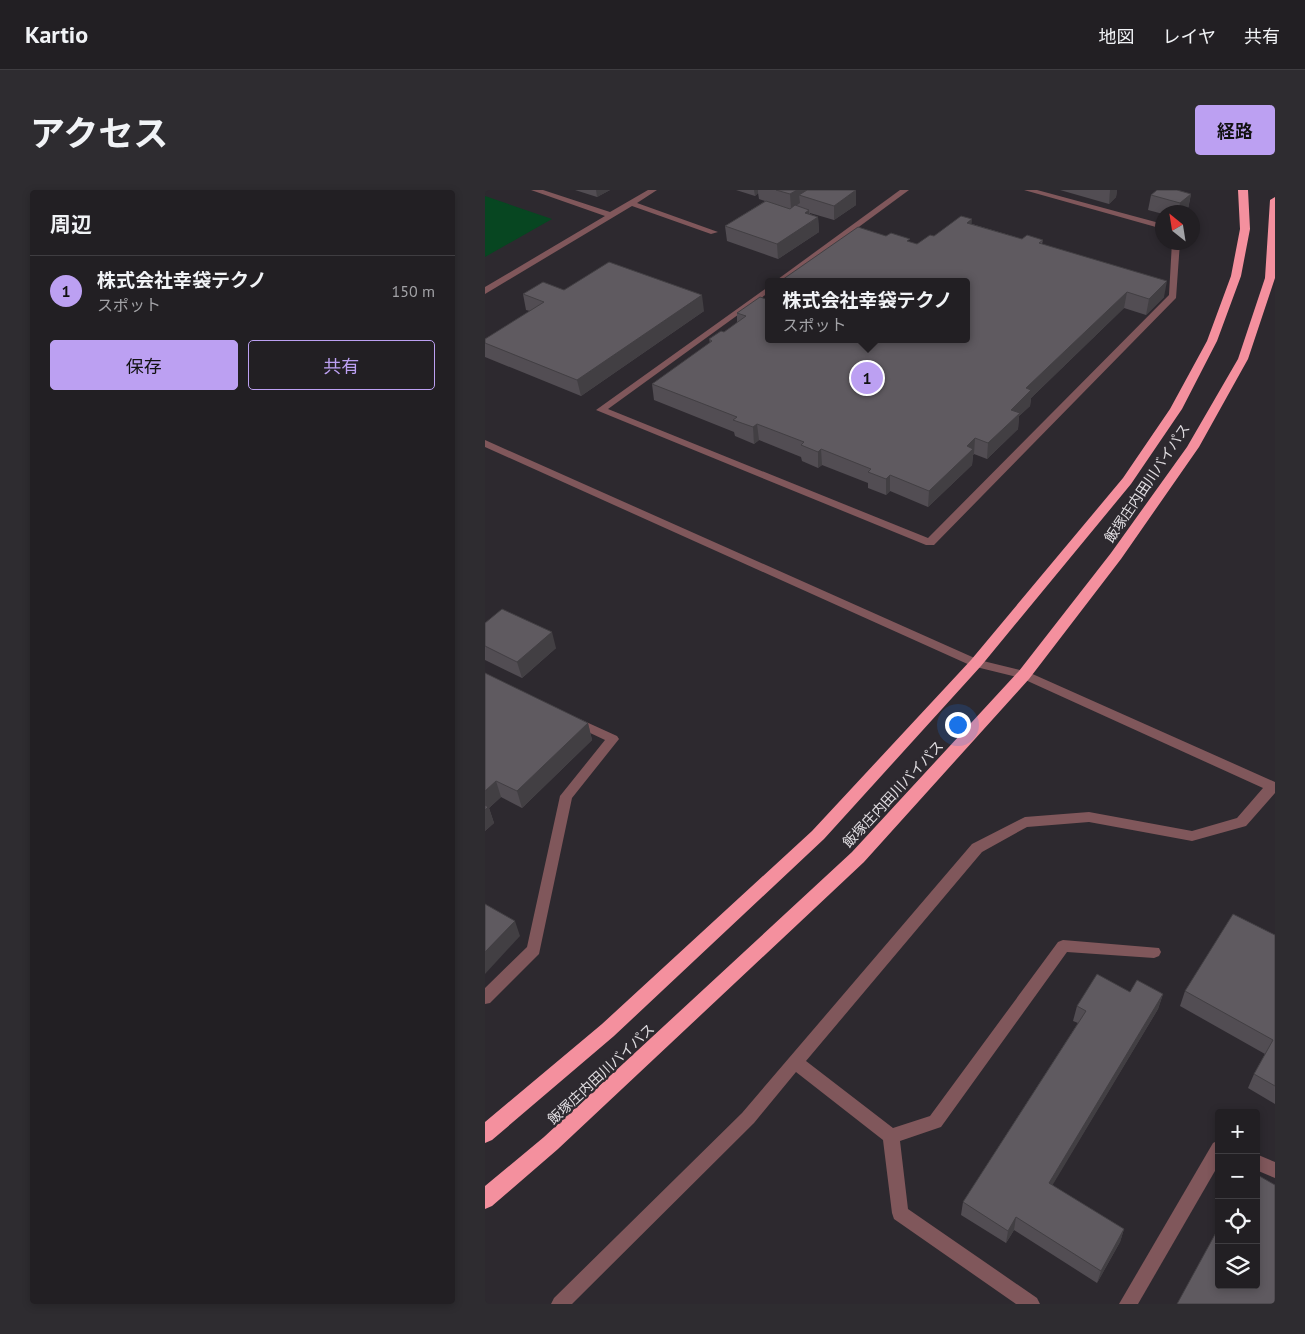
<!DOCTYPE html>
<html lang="ja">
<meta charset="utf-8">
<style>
:root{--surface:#221f23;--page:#2e2c30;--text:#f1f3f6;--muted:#a2a2a6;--line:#3f3d41;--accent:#bca0f2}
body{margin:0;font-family:"PT Sans","Noto Sans JP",sans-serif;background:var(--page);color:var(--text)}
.controls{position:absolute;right:15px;bottom:15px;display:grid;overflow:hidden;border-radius:5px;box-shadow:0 2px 8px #0003}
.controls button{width:45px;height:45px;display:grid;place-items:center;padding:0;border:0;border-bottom:1px solid var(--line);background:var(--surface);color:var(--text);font:25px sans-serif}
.compass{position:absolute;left:670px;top:15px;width:45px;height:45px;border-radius:50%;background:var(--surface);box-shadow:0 2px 8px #0003;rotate:330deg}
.you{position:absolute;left:472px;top:534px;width:18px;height:18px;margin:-12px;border:4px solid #fff;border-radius:50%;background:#1a73e8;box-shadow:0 0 0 8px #1a73e833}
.badge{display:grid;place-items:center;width:32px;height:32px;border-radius:50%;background:var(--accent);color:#111;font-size:16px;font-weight:700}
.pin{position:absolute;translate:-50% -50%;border:2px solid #fff;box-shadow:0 1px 5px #0006}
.popup{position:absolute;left:280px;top:88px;width:205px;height:65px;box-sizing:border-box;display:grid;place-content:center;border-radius:5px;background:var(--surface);filter:drop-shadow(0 1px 4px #0005);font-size:16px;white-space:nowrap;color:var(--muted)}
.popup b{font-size:19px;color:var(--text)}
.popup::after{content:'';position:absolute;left:50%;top:100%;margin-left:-10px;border:10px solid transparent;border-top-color:var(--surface)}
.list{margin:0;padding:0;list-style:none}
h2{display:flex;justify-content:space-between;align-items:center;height:65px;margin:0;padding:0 20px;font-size:21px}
h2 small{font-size:16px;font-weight:400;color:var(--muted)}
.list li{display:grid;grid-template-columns:32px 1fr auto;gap:15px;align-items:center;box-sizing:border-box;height:70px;padding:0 20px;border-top:1px solid var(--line)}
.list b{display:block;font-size:19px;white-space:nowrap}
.list p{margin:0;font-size:16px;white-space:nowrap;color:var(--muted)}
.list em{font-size:16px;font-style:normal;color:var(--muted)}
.actions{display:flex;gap:10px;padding:15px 20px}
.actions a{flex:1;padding:11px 0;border:1px solid var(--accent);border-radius:5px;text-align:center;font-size:18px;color:var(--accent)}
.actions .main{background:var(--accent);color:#111}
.icon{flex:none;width:28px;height:28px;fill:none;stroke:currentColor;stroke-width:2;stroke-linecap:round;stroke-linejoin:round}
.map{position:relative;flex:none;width:790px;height:1114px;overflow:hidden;border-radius:5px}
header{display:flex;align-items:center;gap:30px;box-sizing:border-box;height:70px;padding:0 25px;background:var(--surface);border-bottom:1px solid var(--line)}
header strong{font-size:24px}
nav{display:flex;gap:28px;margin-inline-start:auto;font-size:18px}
.intro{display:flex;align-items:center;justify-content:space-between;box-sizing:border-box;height:120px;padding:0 30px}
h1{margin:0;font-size:35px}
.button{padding:12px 22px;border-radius:5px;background:var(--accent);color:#111;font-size:18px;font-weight:700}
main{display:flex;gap:30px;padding:0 30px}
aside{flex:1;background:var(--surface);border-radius:5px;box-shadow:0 2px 8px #0003}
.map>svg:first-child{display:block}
</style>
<header>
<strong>Kartio</strong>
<nav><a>地図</a><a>レイヤ</a><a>共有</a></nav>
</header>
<div class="intro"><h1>アクセス</h1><a class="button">経路</a></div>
<main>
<aside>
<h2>周辺<small></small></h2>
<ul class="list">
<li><span class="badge">1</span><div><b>株式会社幸袋テクノ</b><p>スポット</p></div><em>150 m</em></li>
</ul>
<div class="actions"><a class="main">保存</a><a>共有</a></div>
</aside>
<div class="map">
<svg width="790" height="1114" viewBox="0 0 790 1114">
<rect width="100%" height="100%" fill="#2d292f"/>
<polygon fill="#074621" points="0,6 67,29 0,67"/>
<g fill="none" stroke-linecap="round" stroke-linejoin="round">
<g fill="#80575b" fill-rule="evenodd">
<polygon points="46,0 58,0 125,22 163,0 172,0 152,13 233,42 226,44 147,16 0,104 0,97 120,26"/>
<polygon points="415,0 424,0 299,92 289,92"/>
<polygon points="539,0 552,0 678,34 678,39"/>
<polygon points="687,52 695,52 691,108 449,355 441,355 111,220 283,97 283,103 123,219 443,348 684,105"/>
<polygon points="0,250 494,470 543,482 790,592 790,603 761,636 707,651 604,632 542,637 497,662 321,871 408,938 445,926 573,752 578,750 674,758 676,762 674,766 669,768 582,762 456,937 415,951 423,1019 552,1108 555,1114 531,1114 409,1029 407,1023 398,950 311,882 269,933 87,1114 66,1114 69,1108 257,923 487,654 540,627 604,622 707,641 752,628 778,598 536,488 487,476 0,257"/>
<polygon points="88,526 132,546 134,549 87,608 54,764 5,813 0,814 0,798 42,757 75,606 120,550 84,533 82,530"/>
<polygon points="734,950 734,974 653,1114 634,1114 728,953"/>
<polygon points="771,964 790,972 790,988 771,980"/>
</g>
<g fill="#f4909e" fill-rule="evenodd">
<polygon points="753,0 763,0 765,39 756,86 732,151 697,219 646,294 496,476 339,649 129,846 7,950 0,953 0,932 117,834 327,641 486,470 638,288 685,219 722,151 746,86 755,39"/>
<polygon points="790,7 790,88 763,169 714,257 636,369 544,489 379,672 73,959 7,1016 0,1019 0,996 59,947 367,662 534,481 626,363 702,257 753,169 780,88 785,10"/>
</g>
</g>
<g fill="#524d53">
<polygon points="90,0 125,0 112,7"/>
<polygon points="251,0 370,0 371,15 349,30 325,23 325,24 333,27 334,42 293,69 242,51 240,36 280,11 274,9 273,3 270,6"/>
<polygon points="575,0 632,0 631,7 624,14"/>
<polygon points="706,4 703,19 698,22 678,22 678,24 663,20 666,5"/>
<polygon points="487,34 537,49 558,50 557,54 679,107 661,125 639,118 546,208 545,216 534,226 533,239 502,269 489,264 488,265 487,275 443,317 405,301 401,305 383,298 383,293 337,275 333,278 317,271 316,267 274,250 269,254 250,246 249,242 169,210 167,194 225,153 224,149 239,142 252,133 252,123 281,109 283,149 401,46 432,54 449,46"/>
<polygon points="79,100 219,121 96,206 0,167 0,149 45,121 41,120 38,104"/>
<polygon points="0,433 71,458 37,488 0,470"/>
<polygon points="0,483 103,533 107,550 37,618 16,607 4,618 9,633 0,641"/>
<polygon points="790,745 790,914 763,898 769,884 780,864 695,816 700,801"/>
<polygon points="645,802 678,804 673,819 567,995 639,1039 635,1052 612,1093 529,1040 521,1053 476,1025 478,1012 593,833 588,831 592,816"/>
</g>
<g fill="#423f43">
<polygon points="111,0 125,0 112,7"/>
<polygon points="269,0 273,0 273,3 270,6"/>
<polygon points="312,0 330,0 314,5 315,13 306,19 305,4"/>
<polygon points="371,0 371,15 349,30 349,16"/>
<polygon points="625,0 632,0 631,7 624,14"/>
<polygon points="706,4 703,19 698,22 693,22 695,13"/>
<polygon points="324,20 325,33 333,27 334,42 293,69 292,54 320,23"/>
<polygon points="487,29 486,44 482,33"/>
<polygon points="682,91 679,107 661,125 664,109"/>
<polygon points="642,102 639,118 546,208 545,216 534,226 533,239 502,269 503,253 541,198"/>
<polygon points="217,105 219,121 96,206 92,190"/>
<polygon points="272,234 274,250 269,254 268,237"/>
<polygon points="490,248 489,264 488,265 487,275 443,317 444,301 482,256"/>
<polygon points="336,259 337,275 333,278 333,262"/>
<polygon points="405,285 405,301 401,305 401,289"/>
<polygon points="67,442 71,458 37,488 32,472"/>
<polygon points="103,533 107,550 37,618 32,601"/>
<polygon points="11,591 16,607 4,618 9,633 0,641 0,601"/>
<polygon points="30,731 35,746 0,784 0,762"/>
<polygon points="678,804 673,819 561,1006 564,993"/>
<polygon points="531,1027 529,1040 521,1053 523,1041"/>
<polygon points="639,1039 635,1052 612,1093 616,1081"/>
</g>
<g fill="#5f5a60" stroke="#423f43">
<polygon points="291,0 312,0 305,4"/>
<polygon points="322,0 371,0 349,16 314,5"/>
<polygon points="672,0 692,0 706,4 695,13 666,5"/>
<polygon points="281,11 305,19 310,15 324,20 320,23 333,27 292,54 240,36"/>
<polygon points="476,26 487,29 482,33 537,49 542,45 558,50 554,53 682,91 664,109 642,102 541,198 546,200 526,220 535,223 503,253 490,248 482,256 488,259 444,301 405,285 401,289 383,282 386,279 336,259 333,262 316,255 319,252 272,234 268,237 248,230 252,227 167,194 227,151 224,149 236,141 239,142 261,126 252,123 275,107 281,109 283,107 283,149 481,149 481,92 294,92 373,37 401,46 406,43 425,49 422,51 432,54 445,45 449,46"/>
<polygon points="124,72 217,105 92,190 0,153 0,149 59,112 38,104 58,92 79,100"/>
<polygon points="17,419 67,442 32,472 0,456 0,433"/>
<polygon points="0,483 103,533 32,601 11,591 0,601"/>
<polygon points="0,615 3,617 0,620"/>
<polygon points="0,714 30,731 0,762"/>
<polygon points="748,724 790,745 790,896 769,884 788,850 700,801"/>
<polygon points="612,784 645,802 652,790 678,804 564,993 639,1039 616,1081 531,1027 523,1041 478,1012 601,821 592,816"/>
<polygon points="771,984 790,995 790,1114 692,1114 734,1037 734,1095 771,1095"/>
</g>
<g text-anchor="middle" stroke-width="4.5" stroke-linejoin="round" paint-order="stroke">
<g font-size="14" fill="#e1dee2" stroke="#2d292f">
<text transform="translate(662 293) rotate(-56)" y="5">飯塚庄内田川バイパス</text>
<text transform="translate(408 604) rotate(-47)" y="5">飯塚庄内田川バイパス</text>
<text transform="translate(116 884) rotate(-43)" y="5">飯塚庄内田川バイパス</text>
</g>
</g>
</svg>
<div class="controls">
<button>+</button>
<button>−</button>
<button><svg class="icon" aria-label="locate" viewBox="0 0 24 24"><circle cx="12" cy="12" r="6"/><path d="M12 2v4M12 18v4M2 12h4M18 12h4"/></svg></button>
<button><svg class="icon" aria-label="layers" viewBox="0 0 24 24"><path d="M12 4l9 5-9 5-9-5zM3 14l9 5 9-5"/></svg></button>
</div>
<svg class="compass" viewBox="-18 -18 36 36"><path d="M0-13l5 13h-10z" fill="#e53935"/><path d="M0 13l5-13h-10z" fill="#a2a2a6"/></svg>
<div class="you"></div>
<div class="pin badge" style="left:382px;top:188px">1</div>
<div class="popup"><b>株式会社幸袋テクノ</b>スポット</div>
</div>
</main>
